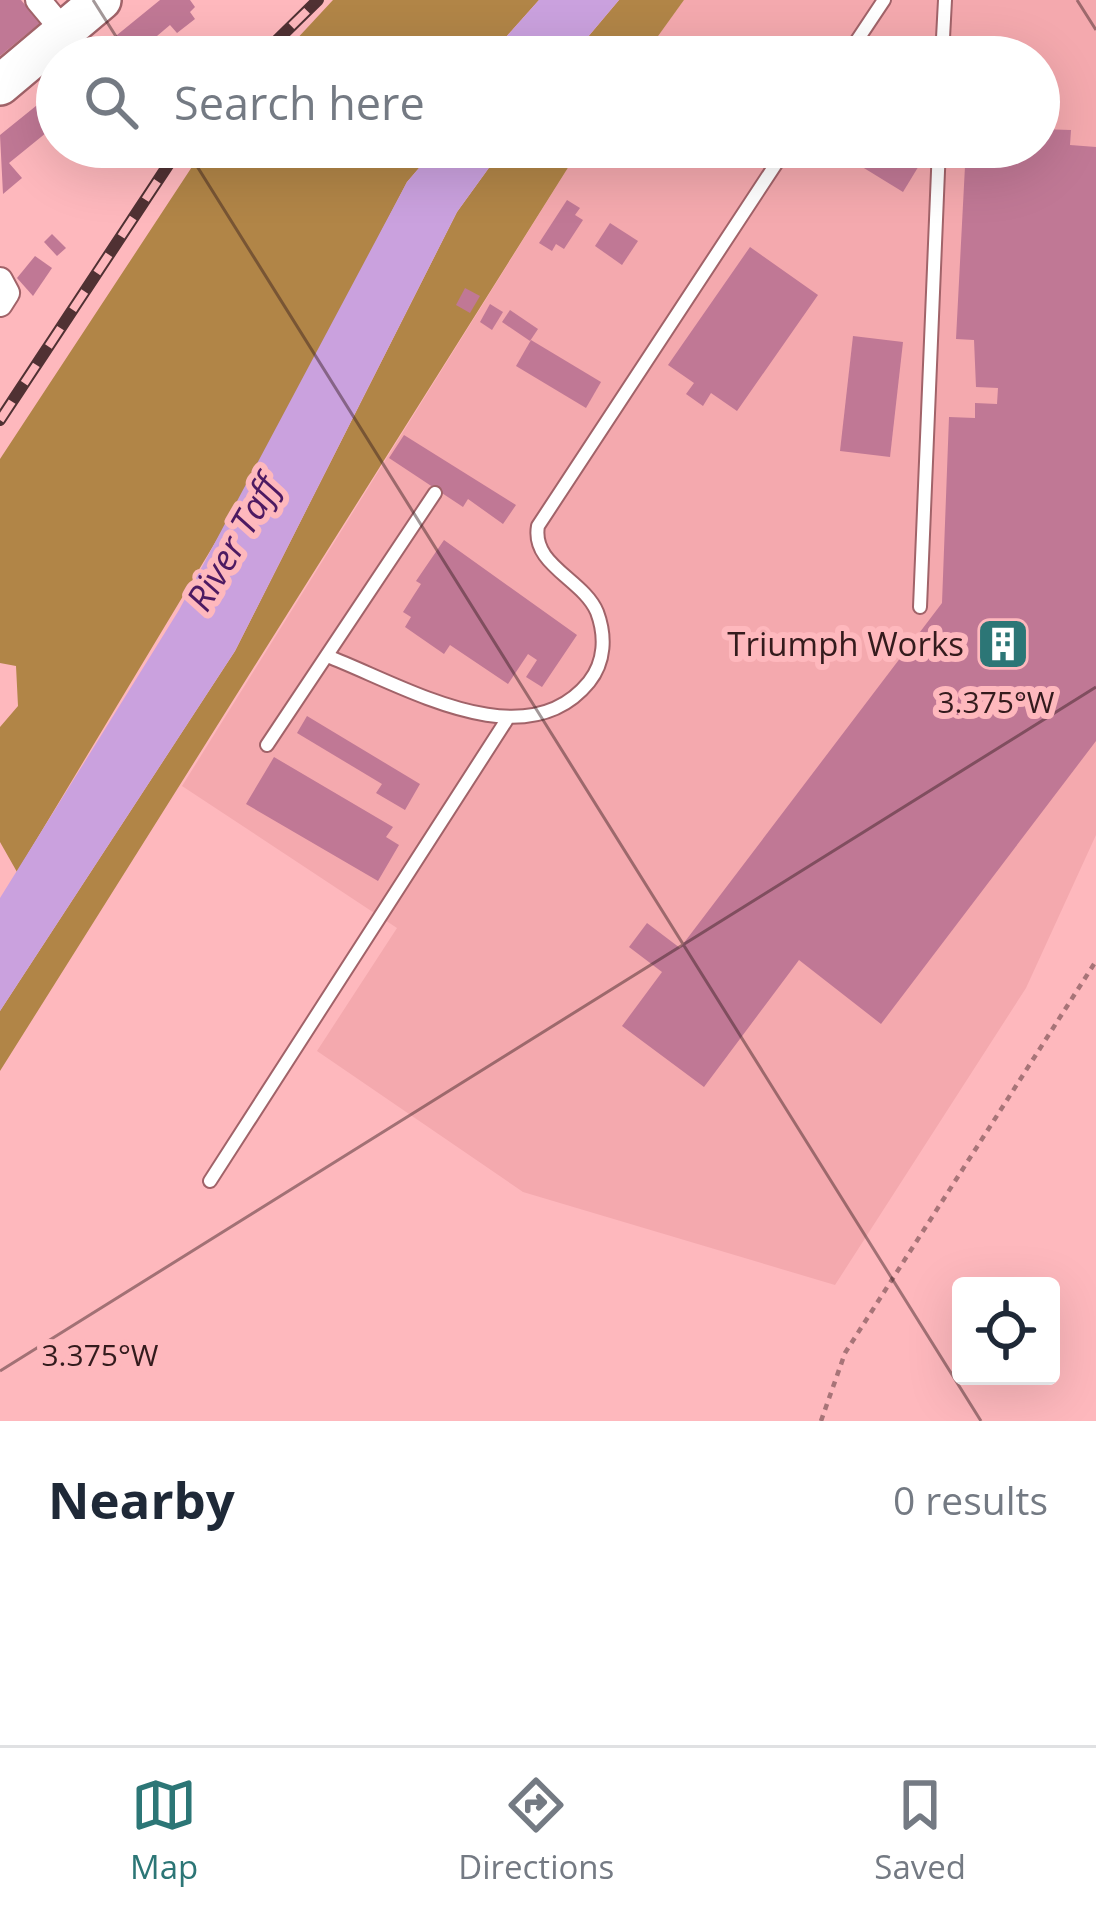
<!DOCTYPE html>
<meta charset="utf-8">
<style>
:root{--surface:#fff;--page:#f2f2f3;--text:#1f2937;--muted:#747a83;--line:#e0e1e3;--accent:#2c7676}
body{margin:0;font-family:"Open Sans",sans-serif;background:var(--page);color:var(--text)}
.controls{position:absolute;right:36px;bottom:36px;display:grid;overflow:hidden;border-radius:12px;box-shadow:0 12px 48px #0002}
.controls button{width:108px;height:108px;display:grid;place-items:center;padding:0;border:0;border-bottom:3px solid var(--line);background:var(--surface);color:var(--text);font:60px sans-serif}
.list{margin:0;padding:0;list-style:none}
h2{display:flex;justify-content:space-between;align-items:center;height:156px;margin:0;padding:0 48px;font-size:51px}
h2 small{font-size:39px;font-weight:400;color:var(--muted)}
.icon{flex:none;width:66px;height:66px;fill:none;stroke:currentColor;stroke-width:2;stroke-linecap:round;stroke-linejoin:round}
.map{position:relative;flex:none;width:1096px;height:1421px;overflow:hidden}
.search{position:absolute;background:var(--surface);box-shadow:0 12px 48px #0002;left:36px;right:36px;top:36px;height:132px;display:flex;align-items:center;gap:30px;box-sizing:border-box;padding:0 42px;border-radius:66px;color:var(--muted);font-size:45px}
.sheet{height:324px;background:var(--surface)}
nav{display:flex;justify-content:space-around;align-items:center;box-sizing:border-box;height:168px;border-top:3px solid var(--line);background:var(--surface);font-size:33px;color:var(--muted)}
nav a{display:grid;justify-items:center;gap:6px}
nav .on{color:var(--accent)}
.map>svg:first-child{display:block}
</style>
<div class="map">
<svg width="1096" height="1421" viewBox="0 0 1096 1421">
<rect width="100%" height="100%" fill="#feb8bd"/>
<polygon fill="#f4a9ae" points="684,0 1096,0 1096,835 1026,988 835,1285 523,1192 317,1051 397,928 182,786 581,147 1039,147 1039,57 643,57"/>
<g fill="#b18547">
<polygon points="333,0 539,0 488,57 280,57"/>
<polygon points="619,0 684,0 643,57 571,57"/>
<polygon points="205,147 437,147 407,182 248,488 17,872 0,842 0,727 18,706 16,666 0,663 0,459"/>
<polygon points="504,147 581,147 0,1071 0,1011 235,651 457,212"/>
</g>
<g fill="#caa1de">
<polygon points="539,0 619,0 571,57 488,57"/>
<polygon points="437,147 504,147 457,212 235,651 0,1011 0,898 179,610 407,182"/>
</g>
<g fill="#c07895">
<polygon points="0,0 21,0 40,23 0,56"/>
<polygon points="160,0 190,0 195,7 190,12 195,19 177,33 170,25 157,36 171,53 157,57 148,47 141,57 90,57"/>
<polygon points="57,89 57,124 9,163 22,178 3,194 0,135"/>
<polygon points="1039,129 1071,130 1070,145 1096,147 1096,741 881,1024 799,960 704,1087 622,1026 662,972 629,947 647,923 680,948 942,603 949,417 975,418 975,403 997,404 998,388 976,387 974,340 956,339 966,147 1039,147"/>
<polygon points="870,147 923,147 923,159 903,192 859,165"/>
<polygon points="567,200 580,208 575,215 583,220 564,249 556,244 552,251 539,243"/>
<polygon points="610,223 638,241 622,265 595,246"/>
<polygon points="52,234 66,248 57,256 44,242"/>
<polygon points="750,247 818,295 737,411 711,393 703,406 686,394 694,383 668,365"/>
<polygon points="35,256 52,268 33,296 17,278"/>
<polygon points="465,288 480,296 470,313 456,305"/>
<polygon points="490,304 503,312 492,330 480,322"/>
<polygon points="510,310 538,329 530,341 502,322"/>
<polygon points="853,336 903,342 890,457 840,451"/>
<polygon points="531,340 601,382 586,408 516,366"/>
<polygon points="404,435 516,505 503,524 468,499 463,507 389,458"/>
<polygon points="444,540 577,635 542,687 526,677 537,660 528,654 508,684 450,645 444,654 405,627 411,617 403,612 421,584 416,581"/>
<polygon points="307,716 420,784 405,810 376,793 382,784 297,733"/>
<polygon points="274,757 393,827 386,837 399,845 378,881 246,804"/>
</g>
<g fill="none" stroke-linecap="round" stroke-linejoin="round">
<g stroke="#a16369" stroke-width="16">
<g id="service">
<polyline points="846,57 884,0"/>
<polyline points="942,57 945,0"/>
<polyline points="920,607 939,147"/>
<path d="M327 656C403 685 525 761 589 682 605 662 606 636 597 612 583 579 531 565 538 526L787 147"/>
<polyline points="267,745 435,493"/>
<polyline points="210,1181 506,721"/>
</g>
</g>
<g stroke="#a16369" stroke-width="28">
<g id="minor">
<polyline points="38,0 63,30"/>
<polyline points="0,280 7,293 0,304"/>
</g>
</g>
<g stroke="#a16369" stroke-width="44">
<polyline id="primary" points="0,85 101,0"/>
</g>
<polyline stroke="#a77478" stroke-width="4.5" stroke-dasharray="6 6" stroke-linecap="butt" points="821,1421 845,1353 1096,961"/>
<use href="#service" stroke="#fff" stroke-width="12"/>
<use href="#minor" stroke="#fff" stroke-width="24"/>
<use href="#primary" stroke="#fff" stroke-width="39"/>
<g stroke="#503133" stroke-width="12">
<g id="rail">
<polyline points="260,57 318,0"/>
<polyline points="0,420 180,147"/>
</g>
</g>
<use href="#rail" stroke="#feb8bd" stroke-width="8" stroke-dasharray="22" stroke-linecap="butt"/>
</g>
<path fill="none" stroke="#341b1d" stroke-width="3" stroke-opacity="0.45" d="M93 0 129 57M1077 0 1096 30M185 147 981 1421M0 1371 1096 687"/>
<defs>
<g id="building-square" transform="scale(2.7)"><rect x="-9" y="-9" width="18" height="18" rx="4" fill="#2c7676" stroke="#feb8bd"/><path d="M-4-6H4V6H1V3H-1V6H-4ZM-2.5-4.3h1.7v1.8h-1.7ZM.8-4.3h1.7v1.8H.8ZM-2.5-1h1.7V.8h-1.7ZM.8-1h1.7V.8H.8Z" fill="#fff"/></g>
</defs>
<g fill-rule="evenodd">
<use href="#building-square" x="1003" y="644"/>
</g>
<g text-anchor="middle" stroke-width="12" stroke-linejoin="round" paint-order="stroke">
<g font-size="33" fill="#341b1d" stroke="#feb8bd" text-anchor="end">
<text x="964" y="656">Triumph Works</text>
</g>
<g font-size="36" font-style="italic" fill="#4d1a62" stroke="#feb8bd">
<text transform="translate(233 543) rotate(-60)" y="13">River Taff</text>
</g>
</g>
<g font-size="30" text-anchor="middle" fill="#341b1d" stroke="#feb8bd" stroke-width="12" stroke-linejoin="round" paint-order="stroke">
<text x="996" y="713">3.375°W</text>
<text x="100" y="1366">3.375°W</text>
</g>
</svg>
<div class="controls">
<button><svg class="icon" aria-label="locate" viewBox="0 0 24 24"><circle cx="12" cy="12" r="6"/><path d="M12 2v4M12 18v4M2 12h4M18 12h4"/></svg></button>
</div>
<div class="search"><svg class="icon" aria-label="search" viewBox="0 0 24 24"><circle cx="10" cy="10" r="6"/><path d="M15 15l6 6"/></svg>Search here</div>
</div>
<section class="sheet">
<h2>Nearby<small>0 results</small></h2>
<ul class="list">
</ul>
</section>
<nav>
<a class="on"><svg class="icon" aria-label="map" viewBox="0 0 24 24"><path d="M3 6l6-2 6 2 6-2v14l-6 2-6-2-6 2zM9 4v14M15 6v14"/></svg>Map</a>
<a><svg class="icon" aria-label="directions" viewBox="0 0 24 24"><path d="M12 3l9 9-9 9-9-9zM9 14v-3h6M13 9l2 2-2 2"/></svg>Directions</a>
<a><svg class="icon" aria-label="saved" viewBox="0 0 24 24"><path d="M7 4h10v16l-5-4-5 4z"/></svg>Saved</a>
</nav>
